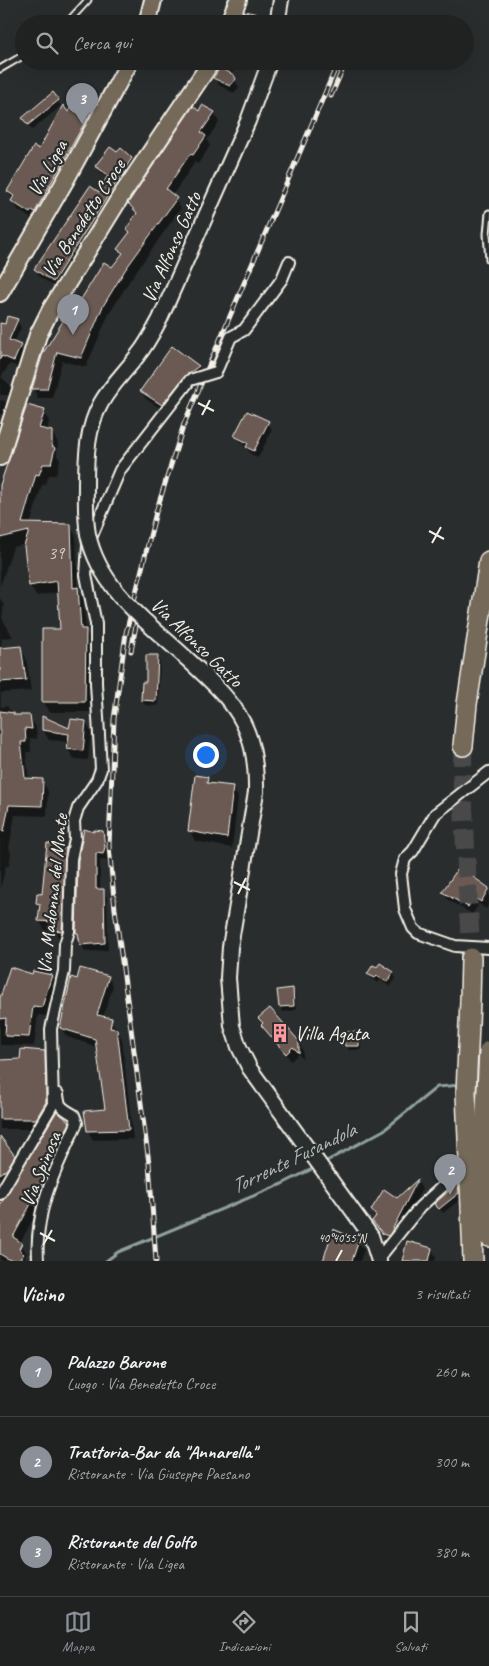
<!DOCTYPE html>
<html lang="it">
<meta charset="utf-8">
<style>
:root{--surface:#202222;--page:#282a2a;--text:#f1f3f6;--muted:#a2a4a5;--line:#3d3f40;--accent:#8c9099}
body{margin:0;font-family:Caveat,sans-serif;background:var(--page);color:var(--text)}
.you{position:absolute;left:205px;top:754px;width:18px;height:18px;margin:-12px;border:4px solid #fff;border-radius:50%;background:#1a73e8;box-shadow:0 0 0 8px #1a73e833}
.badge{display:grid;place-items:center;width:32px;height:32px;border-radius:50%;background:var(--accent);color:#fff;font-size:16px;font-weight:700}
.pin{position:absolute;translate:-50% -41px;filter:drop-shadow(0 1px 2px #0008)}
.pin::after{content:'';position:absolute;top:26px;width:18px;height:15px;background:inherit;clip-path:polygon(0 0,100% 0,50% 100%)}
.list{margin:0;padding:0;list-style:none}
h2{display:flex;justify-content:space-between;align-items:center;height:65px;margin:0;padding:0 20px;font-size:21px}
h2 small{font-size:16px;font-weight:400;color:var(--muted)}
.list li{display:grid;grid-template-columns:32px 1fr auto;gap:15px;align-items:center;box-sizing:border-box;height:90px;padding:0 20px;border-top:1px solid var(--line)}
.list b{display:block;font-size:19px;white-space:nowrap}
.list p{margin:0;font-size:16px;white-space:nowrap;color:var(--muted)}
.list em{font-size:16px;font-style:normal;color:var(--muted)}
.icon{flex:none;width:28px;height:28px;fill:none;stroke:currentColor;stroke-width:2;stroke-linecap:round;stroke-linejoin:round}
.map{position:relative;flex:none;width:489px;height:1261px;overflow:hidden}
.search{position:absolute;background:var(--surface);box-shadow:0 5px 20px #0002;left:15px;right:15px;top:15px;height:55px;display:flex;align-items:center;gap:12px;box-sizing:border-box;padding:0 18px;border-radius:28px;color:var(--muted);font-size:19px}
.sheet{height:335px;background:var(--surface)}
nav{display:flex;justify-content:space-around;align-items:center;box-sizing:border-box;height:70px;border-top:1px solid var(--line);background:var(--surface);font-size:14px;color:var(--muted)}
nav a{display:grid;justify-items:center;gap:2px}
nav .on{color:var(--accent)}
.map>svg:first-child{display:block}
</style>
<div class="map">
<svg width="489" height="1261" viewBox="0 0 489 1261">
<rect width="100%" height="100%" fill="#2a2d2e"/>
<filter id="ink" filterUnits="userSpaceOnUse"><feTurbulence type="fractalNoise" baseFrequency=".02" numOctaves="2"/><feDisplacementMap in="SourceGraphic" scale="10" xChannelSelector="R" yChannelSelector="G"/><feConvolveMatrix kernelMatrix="1 2 1 2 8 2 1 2 1" color-interpolation-filters="sRGB"/></filter>
<g filter="url(#ink)">
<g fill="#0007">
<polygon points="257,16 261,24 240,24"/>
<polygon points="224,61 245,61 242,65 237,64 231,75 239,87 234,93 219,85 215,78"/>
<polygon points="53,94 61,106 32,130 23,118"/>
<polygon points="73,105 90,114 95,123 36,222 18,210 8,191"/>
<polygon points="200,113 214,113 219,122 207,140 210,146 198,164 195,162 172,196 181,208 130,280 108,316 86,367 62,361 52,398 38,398 33,389 64,323 61,319 80,303 123,255 119,249 130,234 127,229 137,216 130,203"/>
<polygon points="117,154 131,159 136,167 58,289 40,277 35,269 100,193 108,178 101,174 96,166"/>
<polygon points="17,320 21,328 14,343 20,346 24,353 18,367 10,364 1,377 11,386 15,395 0,395 0,325 5,326"/>
<polygon points="172,348 199,367 203,374 189,384 166,412 146,399 141,391"/>
<polygon points="0,400 5,401 10,409 5,416 0,414"/>
<polygon points="43,410 49,421 47,431 52,432 58,443 57,455 60,460 56,475 49,475 45,485 42,485 30,525 70,526 76,536 78,591 83,599 86,631 91,641 91,712 49,712 43,702 62,630 59,592 36,596 30,586 26,544 13,547 0,587 0,492"/>
<polygon points="268,422 272,430 258,458 252,455 236,436"/>
<polygon points="0,598 4,605 2,618 13,637 2,638 1,649 20,647 26,658 31,691 1,693 1,707 7,706 15,717 29,717 36,727 37,739 30,738 31,752 26,752 29,780 42,780 48,791 47,816 15,815 9,848 11,853 9,866 6,866 0,889"/>
<polygon points="157,657 160,662 158,706 145,705 142,700 143,683 147,684"/>
<polygon points="86,722 91,732 88,760 74,759 68,749 69,742 49,740 43,730 70,730"/>
<polygon points="207,778 210,784 232,787 238,797 232,848 195,841 189,830"/>
<polygon points="102,832 107,840 108,855 107,861 100,860 100,890 103,890 107,898 108,950 85,952 77,933 94,834"/>
<polygon points="65,849 71,859 67,941 60,940 55,932 45,931 39,920 40,908 37,903"/>
<polygon points="459,869 489,890 489,904 486,909 479,904 472,914 448,900 443,892"/>
<polygon points="393,973 396,978 390,987 380,980 378,983 372,979 369,974"/>
<polygon points="33,975 52,976 57,985 47,1016 38,1015 34,1046 0,1045 0,1000"/>
<polygon points="108,977 113,986 103,1018 111,1020 122,1039 133,1139 93,1140 88,1131 106,1110 97,1047 67,1037 61,1028 78,980"/>
<polygon points="292,990 295,995 296,1010 283,1012 280,1007"/>
<polygon points="260,1018 298,1041 303,1050 303,1059 298,1054 291,1061"/>
<polygon points="358,1033 361,1038 361,1050 349,1050 346,1045"/>
<polygon points="44,1058 50,1069 52,1114 42,1129 0,1129 0,1062"/>
<polygon points="69,1124 74,1133 50,1188 20,1243 27,1253 25,1257 27,1261 3,1261 0,1259 0,1208"/>
<polygon points="0,1142 18,1164 0,1185"/>
<polygon points="418,1182 422,1189 393,1243 389,1241 374,1222 377,1217 373,1210 397,1199"/>
<polygon points="458,1185 461,1199 443,1213 436,1204"/>
<polygon points="358,1241 364,1250 360,1261 324,1261"/>
<polygon points="432,1249 436,1257 435,1261 403,1261"/>
</g>
<g fill="none" stroke-linecap="round" stroke-linejoin="round">
<g stroke="#8fa09f" stroke-width="3">
<polyline points="323,1163 384,1130 437,1087 461,1085"/>
<polyline points="106,1261 118,1252 282,1184 316,1167"/>
</g>
</g>
<g fill="#6a5a53" stroke="#f4f1e8">
<polygon points="244,11 258,14 254,24 239,24"/>
<polygon points="220,68 234,75 236,79 230,86 213,78"/>
<polygon points="53,92 59,100 28,125 22,118"/>
<polygon points="73,103 90,113 35,212 32,210 30,213 11,201 14,196 7,191 34,146 39,149 63,105 68,112"/>
<polygon points="202,105 215,112 201,132 206,136 193,155 190,154 166,189 177,198 125,270 103,306 81,358 57,352 47,389 32,389 43,353 63,321 60,319 72,297 80,301 104,262 112,267 123,253 117,249 130,232 126,229 137,213 128,203 193,106 199,111"/>
<polygon points="110,147 117,152 121,148 132,158 53,282 34,269 90,186 99,192 108,175 95,166"/>
<polygon points="7,316 18,319 9,340 21,345 14,361 2,356 0,359 0,323 5,324"/>
<polygon points="172,346 199,366 185,376 162,405 140,391"/>
<polygon points="27,405 45,410 39,428 52,431 52,446 55,448 51,464 43,464 39,475 36,474 22,523 71,524 73,588 78,587 81,629 86,629 85,702 42,702 42,629 60,629 57,581 29,586 24,546 29,531 0,538 0,485"/>
<polygon points="247,411 269,421 254,451 246,447 248,443 234,436"/>
<polygon points="21,646 26,680 0,682 0,648"/>
<polygon points="146,655 158,655 156,701 141,700 142,682 146,682"/>
<polygon points="0,711 14,713 14,715 30,715 32,729 25,728 26,742 21,742 25,778 43,779 42,806 9,805 4,831 0,830"/>
<polygon points="42,716 69,728 71,719 86,721 83,751 67,749 69,734 42,730"/>
<polygon points="195,775 208,777 207,783 233,786 227,838 188,831"/>
<polygon points="84,829 94,832 94,830 103,831 105,847 103,854 96,853 96,889 104,889 105,943 80,945 78,933 76,933 78,860"/>
<polygon points="47,843 66,848 62,931 52,930 54,922 38,921 40,904 36,903 37,893 42,894"/>
<polygon points="459,867 489,888 481,902 474,897 468,907 442,892"/>
<polygon points="380,963 394,972 387,982 377,976 375,978 367,974 373,965 377,967"/>
<polygon points="10,967 32,974 33,971 52,975 42,1007 33,1006 29,1037 5,1036 6,1018 0,1019 0,998"/>
<polygon points="80,968 109,976 97,1015 112,1018 110,1028 117,1029 129,1130 87,1131 84,1111 105,1109 95,1039 60,1028 71,977 77,979"/>
<polygon points="293,988 294,1006 279,1007 277,990"/>
<polygon points="270,1008 299,1041 299,1053 293,1047 286,1054 261,1025 263,1023 258,1018"/>
<polygon points="346,1032 359,1032 359,1046 345,1046 342,1035 345,1035"/>
<polygon points="21,1049 45,1051 46,1102 36,1119 0,1119 0,1060 20,1059"/>
<polygon points="57,1111 70,1123 45,1169 45,1178 13,1237 22,1243 19,1249 24,1254 18,1261 8,1259 0,1254 0,1205"/>
<polygon points="0,1136 15,1156 7,1169 0,1174"/>
<polygon points="418,1179 390,1234 388,1236 383,1234 372,1221 376,1216 371,1210 384,1189 397,1198"/>
<polygon points="458,1183 459,1193 439,1209 434,1204"/>
<polygon points="333,1229 359,1240 352,1261 323,1261"/>
<polygon points="407,1241 432,1248 429,1261 402,1261"/>
</g>
<g fill="none" stroke-linecap="round" stroke-linejoin="round">
<polyline stroke="#484a4a" stroke-width="19" stroke-dasharray="19 9" stroke-linecap="butt" points="463,746 462,778 471,958"/>
<g stroke="#f4f1e8" stroke-width="9">
<g id="service">
<polyline points="66,24 88,0"/>
<polyline points="0,69 24,55"/>
<polyline points="489,213 487,234 489,260"/>
</g>
</g>
<g stroke="#f4f1e8" stroke-width="14">
<g id="minor">
<polyline points="216,372 231,337 244,330 282,279 289,262"/>
<polyline points="489,772 435,814 413,851 405,859 401,874 405,909 413,928 418,933 455,946 489,948"/>
<polyline points="0,1194 53,1104 51,1029 64,971 65,944 69,931 71,859 75,839 74,821 78,808 97,780 101,769 96,683 96,624 86,575 88,545 120,470 190,380"/>
<polyline points="379,1258 420,1207 464,1167 471,1165"/>
<path d="M38 1261C34 1209 56 1169 77 1123L74 1115C63 1108 59 1108 58 1094"/>
</g>
</g>
<g stroke="#f4f1e8" stroke-width="18">
<g id="secondary">
<polyline points="277,24 281,0"/>
<path d="M185 657C233 701 257 723 256 792L230 947 228 978 232 1026 239 1047 250 1069 371 1236 379 1261"/>
</g>
</g>
<g stroke="#f4f1e8" stroke-width="20">
<g id="primary">
<polyline points="147,24 153,0"/>
<polyline points="228,24 238,0"/>
<polyline points="0,293 65,181 130,61"/>
<polyline points="0,457 38,335 50,311 121,196 212,61"/>
</g>
</g>
<g stroke="#f4f1e8" stroke-width="22">
<g id="motorway">
<polyline points="463,746 467,704 489,561"/>
<polyline points="470,1001 471,958"/>
<polyline points="488,1206 489,1237"/>
<polyline points="471,1207 473,1261"/>
</g>
</g>
<use href="#service" stroke="#2a2d2e" stroke-width="5"/>
<use href="#minor" stroke="#2a2d2e" stroke-width="10"/>
<use href="#secondary" stroke="#2a2d2e" stroke-width="14"/>
<use href="#primary" stroke="#746a5a" stroke-width="16"/>
<use href="#motorway" stroke="#746a5a" stroke-width="19"/>
<g stroke="#f4f1e8" stroke-width="5">
<g id="rail">
<polyline points="331,96 344,66"/>
<polyline points="131,651 138,615"/>
<polyline points="156,1261 149,1163 115,909 109,846 114,719 126,633 156,512 184,424 337,65"/>
</g>
</g>
<use href="#rail" stroke="#2a2d2e" stroke-width="3" stroke-dasharray="9" stroke-linecap="butt"/>
<g stroke="#f4f1e8" stroke-width="14" stroke-linecap="butt">
<polyline id="minor-bridge" points="190,380 216,372"/>
</g>
<g stroke="#f4f1e8" stroke-width="18" stroke-linecap="butt">
<path id="secondary-bridge" d="M185 657C146 621 99 588 88 534 85 518 86 500 86 484 86 456 87 428 101 403 111 385 126 371 138 355 147 344 153 332 160 319L248 121 270 61"/>
</g>
<g stroke="#f4f1e8" stroke-width="22" stroke-linecap="butt">
<g id="motorway-bridge">
<polyline points="470,1001 466,1093 471,1207"/>
<polyline points="488,1206 485,1129 489,1051"/>
</g>
</g>
<use href="#minor-bridge" stroke="#2a2d2e" stroke-width="10"/>
<use href="#secondary-bridge" stroke="#2a2d2e" stroke-width="14"/>
<use href="#motorway-bridge" stroke="#746a5a" stroke-width="19"/>
</g>
</g>
<path fill="none" stroke="#f4f1e8" stroke-width="2" d="M198 403 214 411M202 415 210 400M429 531 444 539M432 543 441 527M234 882 250 890M238 894 246 878M40 1233 55 1241M43 1245 52 1230M336 1261 342 1250"/>
<defs>
<g id="building-bare" transform="scale(1.5)"><path d="M-4-6H4V6H1V3H-1V6H-4ZM-2.5-4.3h1.7v1.8h-1.7ZM.8-4.3h1.7v1.8H.8ZM-2.5-1h1.7V.8h-1.7ZM.8-1h1.7V.8H.8Z" fill="#ff9aa2" stroke="#2a2d2e" stroke-width="2.5" paint-order="stroke"/></g>
</defs>
<g fill-rule="evenodd">
<use href="#building-bare" x="280" y="1033"/>
</g>
<g text-anchor="middle" stroke-width="4.5" stroke-linejoin="round" paint-order="stroke">
<g font-size="18" fill="#d2cbc3">
<text x="56" y="559">39</text>
</g>
<g font-size="20" fill="#f4f1e8" stroke="#2a2d2e">
<text transform="translate(47 168) rotate(-61)" y="7">Via Ligea</text>
<text transform="translate(83 218) rotate(-57)" y="7">Via Benedetto Croce</text>
<text transform="translate(171 247) rotate(-66)" y="7">Via Alfonso Gatto</text>
<text transform="translate(197 642) rotate(44)" y="7">Via Alfonso Gatto</text>
<text transform="translate(52 894) rotate(-84)" y="7">Via Madonna del Monte</text>
<text transform="translate(40 1169) rotate(-68)" y="7">Via Spinosa</text>
</g>
<g font-size="20" fill="#f4f1e8" stroke="#2a2d2e" text-anchor="start">
<text x="295" y="1040">Villa Agata</text>
</g>
<g font-size="21" font-style="italic" fill="#b1bbb7" stroke="#2a2d2e">
<text transform="translate(293 1158) rotate(-26)" y="7">Torrente Fusandola</text>
</g>
</g>
<g font-size="12" text-anchor="middle" fill="#f4f1e8" stroke="#2a2d2e" stroke-width="4.5" stroke-linejoin="round" paint-order="stroke">
<text x="342" y="1242">40°40'55"N</text>
</g>
</svg>
<div class="you"></div>
<div class="pin badge" style="left:73px;top:335px">1</div>
<div class="pin badge" style="left:450px;top:1195px">2</div>
<div class="pin badge" style="left:82px;top:124px">3</div>
<div class="search"><svg class="icon" aria-label="search" viewBox="0 0 24 24"><circle cx="10" cy="10" r="6"/><path d="M15 15l6 6"/></svg>Cerca qui</div>
</div>
<section class="sheet">
<h2>Vicino<small>3 risultati</small></h2>
<ul class="list">
<li><span class="badge">1</span><div><b>Palazzo Barone</b><p>Luogo · Via Benedetto Croce</p></div><em>260 m</em></li>
<li><span class="badge">2</span><div><b>Trattoria-Bar da &quot;Annarella&quot;</b><p>Ristorante · Via Giuseppe Paesano</p></div><em>300 m</em></li>
<li><span class="badge">3</span><div><b>Ristorante del Golfo</b><p>Ristorante · Via Ligea</p></div><em>380 m</em></li>
</ul>
</section>
<nav>
<a class="on"><svg class="icon" aria-label="map" viewBox="0 0 24 24"><path d="M3 6l6-2 6 2 6-2v14l-6 2-6-2-6 2zM9 4v14M15 6v14"/></svg>Mappa</a>
<a><svg class="icon" aria-label="directions" viewBox="0 0 24 24"><path d="M12 3l9 9-9 9-9-9zM9 14v-3h6M13 9l2 2-2 2"/></svg>Indicazioni</a>
<a><svg class="icon" aria-label="saved" viewBox="0 0 24 24"><path d="M7 4h10v16l-5-4-5 4z"/></svg>Salvati</a>
</nav>
